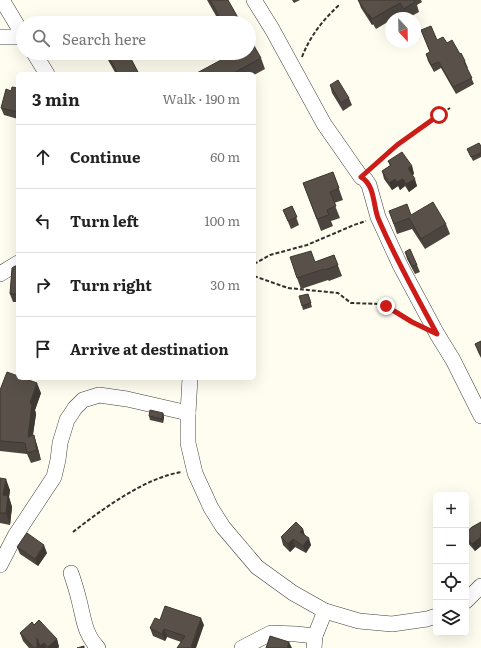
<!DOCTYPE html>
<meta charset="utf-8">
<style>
:root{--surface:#fff;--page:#f2f2f2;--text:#222;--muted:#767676;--line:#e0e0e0}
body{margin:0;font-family:Literata,serif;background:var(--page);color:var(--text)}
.controls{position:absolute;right:12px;bottom:12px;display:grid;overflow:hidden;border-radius:6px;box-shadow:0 4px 16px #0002}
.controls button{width:36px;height:36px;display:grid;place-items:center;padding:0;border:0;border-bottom:1px solid var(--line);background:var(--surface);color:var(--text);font:20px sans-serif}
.compass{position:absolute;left:385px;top:12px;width:36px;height:36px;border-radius:50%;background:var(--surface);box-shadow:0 4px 16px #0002;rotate:158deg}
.stop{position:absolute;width:12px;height:12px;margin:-9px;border:3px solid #cc1c18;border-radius:50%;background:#fff}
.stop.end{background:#cc1c18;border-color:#fff;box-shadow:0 1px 4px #0008}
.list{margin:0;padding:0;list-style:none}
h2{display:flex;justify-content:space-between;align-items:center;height:52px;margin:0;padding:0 16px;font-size:17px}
h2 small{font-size:13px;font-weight:400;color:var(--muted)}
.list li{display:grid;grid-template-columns:26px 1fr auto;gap:12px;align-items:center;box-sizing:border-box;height:64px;padding:0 16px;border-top:1px solid var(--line)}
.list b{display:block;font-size:15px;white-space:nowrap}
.list em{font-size:13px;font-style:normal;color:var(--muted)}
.icon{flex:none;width:22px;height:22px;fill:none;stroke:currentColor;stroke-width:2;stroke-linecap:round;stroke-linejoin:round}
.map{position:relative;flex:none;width:481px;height:648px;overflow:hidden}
.search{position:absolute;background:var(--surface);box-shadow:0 4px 16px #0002;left:16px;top:16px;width:240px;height:44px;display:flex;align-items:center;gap:10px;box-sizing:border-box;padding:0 14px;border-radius:22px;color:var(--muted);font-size:15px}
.panel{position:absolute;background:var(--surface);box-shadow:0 4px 16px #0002;left:16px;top:72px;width:240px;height:308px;border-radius:6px}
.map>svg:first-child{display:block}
</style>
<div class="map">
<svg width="481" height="648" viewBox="0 0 481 648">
<rect width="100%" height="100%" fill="#fffdef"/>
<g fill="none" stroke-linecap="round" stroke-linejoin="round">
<g stroke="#414141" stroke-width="16">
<g id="minor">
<polyline points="2,0 23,35"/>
<polyline points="254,0 272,29 324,124 361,177 365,179 369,185 378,217 400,265 437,334 453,360 481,416"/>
<polyline points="0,37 23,37"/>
<polyline points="34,53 47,74"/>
<polyline points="0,274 18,263"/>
<polyline points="190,378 188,413 188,443 195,473 211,508 223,527 257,567 293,593 325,611 359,621 392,624 427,619 436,616"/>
<polyline points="0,565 15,536 54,477 58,460 60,443 67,420 75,408 83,400 99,395 127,399 188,413"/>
<path d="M71 573C74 582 77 591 79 600 84 619 84 633 98 648"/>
<polyline points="466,601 481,586"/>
<polyline points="242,648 271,633 296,634 315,636"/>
<polyline points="314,648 315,636 325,611"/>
</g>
</g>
<g stroke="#303030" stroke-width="2" stroke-dasharray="4 2" stroke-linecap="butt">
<path d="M302 57C310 36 323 20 339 5"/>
<polyline points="371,167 420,127 450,108"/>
<polyline points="254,264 270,255 307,245 354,225 366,221"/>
<polyline points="254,276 288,288 338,293 351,303 380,304 393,309 417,324"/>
<path d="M73 532C101 510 146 477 182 472"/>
</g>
<use href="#minor" stroke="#fff" stroke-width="15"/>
</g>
<g fill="#4c453f">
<polygon points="207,0 228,0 241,23 220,23"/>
<polygon points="292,0 300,0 294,3"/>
<polygon points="358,0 421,0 422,2 417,5 419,12 408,18 407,18 404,13 395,18 391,18 391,20 376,29 373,24 372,25 361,8"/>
<polygon points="421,30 437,40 447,43 460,54 465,61 468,68 467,68 474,84 456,94 441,68 434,72 428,61 426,54 430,52"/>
<polygon points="104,53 128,53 139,74 116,74"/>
<polygon points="261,58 265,69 254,75 254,74 195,74"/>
<polygon points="330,85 349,98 352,105 343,111 332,93"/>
<polygon points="18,88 18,119 4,115 1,108 11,91"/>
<polygon points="481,146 481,157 473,161 467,149"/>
<polygon points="388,161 412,166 414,174 412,175 417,186 409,192 405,186 400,190 398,186 392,190 384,179 382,171 390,166"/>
<polygon points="333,172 343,200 334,203 340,218 331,221 333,226 321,231 303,183"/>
<polygon points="292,206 299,225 291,229 283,210"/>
<polygon points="389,211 411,215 446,224 450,234 425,249 412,229 397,234"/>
<polygon points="405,252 417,265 420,272 415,274 407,259"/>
<polygon points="334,255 342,276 329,281 328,280 301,289 297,278 315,262"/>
<polygon points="18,266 18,302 13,302 10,294"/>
<polygon points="308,294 312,307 303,310 302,306"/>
<polygon points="481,341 481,358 478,352 475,344"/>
<polygon points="0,390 41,393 35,410 36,414 33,435 37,445 41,460 31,463 27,454 0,451"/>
<polygon points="163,413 164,417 163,423 150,420 149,416"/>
<polygon points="0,478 10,490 9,497 12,507 10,525 0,523"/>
<polygon points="481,522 481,546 475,551 466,541 466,532"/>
<polygon points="303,529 305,536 311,545 306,553 295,547 290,552 283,545 281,537"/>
<polygon points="17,547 47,553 38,566 20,554"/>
<polygon points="160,620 204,625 181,642 167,637 165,641 153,636 150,628"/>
<polygon points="34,625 57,639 59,647 58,648 40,648 40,647 40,648 29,648 23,641 20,633"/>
</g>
<g fill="#3e3833">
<polygon points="369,14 373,24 372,25 368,15"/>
<polygon points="412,166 414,174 411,176 408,168"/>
<polygon points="395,179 398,186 392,190 389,183"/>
<polygon points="403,179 405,186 400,190 397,182"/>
<polygon points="415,179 417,186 409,192 406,184"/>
<polygon points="37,383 41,393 35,410 36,414 31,447 28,437 30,403"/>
<polygon points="163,413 164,417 163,423 162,419"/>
<polygon points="34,435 37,445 41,460 37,450"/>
<polygon points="6,479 10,490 9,497 12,507 10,525 6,513 3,495"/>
<polygon points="303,529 305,537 300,532"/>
<polygon points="481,537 481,546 475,551 472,544"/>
<polygon points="309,538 311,545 306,553 303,546"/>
<polygon points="293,539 295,547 290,552 288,544"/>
<polygon points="44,545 47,553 38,566 35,559"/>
<polygon points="201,618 204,625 196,648 192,648 191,647"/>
<polygon points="164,629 167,637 165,641 162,634"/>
<polygon points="37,638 44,643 46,648 40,648 40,647 40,648 37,648"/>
<polygon points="57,639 59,647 58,648 48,648 48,647"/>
<polygon points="289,642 292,648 287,648"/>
</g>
<g fill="#585049" stroke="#3e3833">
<polygon points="210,0 228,0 241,23 223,23"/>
<polygon points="358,0 414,0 415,2 404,9 400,3 372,19 369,14 368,15"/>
<polygon points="108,17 111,23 98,23"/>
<polygon points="431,26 437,40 443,37 447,43 452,40 460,54 461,53 465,61 464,62 472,78 453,87 439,62 431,65 426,54 430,52 421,30"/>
<polygon points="249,37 261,58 232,74 195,74 234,53 249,53"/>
<polygon points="106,53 128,53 139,74 118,74"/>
<polygon points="338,80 349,98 341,103 330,85"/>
<polygon points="12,87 18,88 18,112 1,108 6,89 11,91"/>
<polygon points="479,143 481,146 481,153 471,157 467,149"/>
<polygon points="402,152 412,166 408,168 415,179 406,184 403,179 397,182 395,179 389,183 382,171 391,165 388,161"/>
<polygon points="333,172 339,188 330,192 336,206 327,210 329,215 317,219 303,183"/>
<polygon points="433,202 446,224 421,239 409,218 394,224 389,211 407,204 411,215"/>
<polygon points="292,206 297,217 288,221 283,210"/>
<polygon points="410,249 417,265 412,266 405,252"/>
<polygon points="311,251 315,262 334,255 338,265 325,270 324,269 297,278 290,257"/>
<polygon points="15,266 18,266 18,294 10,294 12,268"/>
<polygon points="308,294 311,303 302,306 299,296"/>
<polygon points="481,341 481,356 475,344"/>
<polygon points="7,372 18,376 18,378 23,378 37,383 30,403 32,404 28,437 34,435 37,450 27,453 25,443 0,441 0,390"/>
<polygon points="150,410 163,413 162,419 149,416"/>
<polygon points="0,478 6,479 3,495 8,496 6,513 0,513"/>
<polygon points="296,522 303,529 300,532 309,538 303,546 293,539 288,544 281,537"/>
<polygon points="481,522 481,534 480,534 481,537 472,544 466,536 466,532 472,527"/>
<polygon points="27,533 44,545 35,559 17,547"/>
<polygon points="165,606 201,618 191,647 193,648 177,648 185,636 164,629 162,634 150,628 155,618 160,620"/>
<polygon points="39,620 57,639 48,647 44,643 40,646 37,638 37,648 34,648 20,633 32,622 34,625"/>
<polygon points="270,636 289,642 287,648 266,648"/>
<polygon points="84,646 84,648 77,648"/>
</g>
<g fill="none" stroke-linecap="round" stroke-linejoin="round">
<path stroke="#cc1c18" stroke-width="5" d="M386 306 412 322 437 334C417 297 395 258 378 218 373 205 375 185 361 177L397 145 439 115"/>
</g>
</svg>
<div class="controls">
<button>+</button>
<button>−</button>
<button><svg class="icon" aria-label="locate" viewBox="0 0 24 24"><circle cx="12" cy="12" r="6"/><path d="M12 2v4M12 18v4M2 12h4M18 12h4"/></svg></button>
<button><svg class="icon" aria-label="layers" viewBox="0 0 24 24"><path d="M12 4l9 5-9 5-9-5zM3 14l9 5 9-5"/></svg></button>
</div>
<svg class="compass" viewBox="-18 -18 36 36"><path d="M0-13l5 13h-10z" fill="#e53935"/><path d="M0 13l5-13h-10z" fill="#767676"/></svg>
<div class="stop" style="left:439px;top:115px"></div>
<div class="stop end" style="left:386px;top:306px"></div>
<div class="search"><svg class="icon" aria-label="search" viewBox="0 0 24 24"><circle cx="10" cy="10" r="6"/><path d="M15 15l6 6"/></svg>Search here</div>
<section class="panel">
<h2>3 min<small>Walk · 190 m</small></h2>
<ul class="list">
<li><svg class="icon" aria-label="ahead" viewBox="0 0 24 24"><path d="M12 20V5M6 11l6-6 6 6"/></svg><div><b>Continue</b></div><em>60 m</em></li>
<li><svg class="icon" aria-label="left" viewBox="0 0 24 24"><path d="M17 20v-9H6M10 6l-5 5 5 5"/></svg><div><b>Turn left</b></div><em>100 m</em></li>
<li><svg class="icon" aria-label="right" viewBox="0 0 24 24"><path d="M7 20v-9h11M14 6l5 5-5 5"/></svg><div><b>Turn right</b></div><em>30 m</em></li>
<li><svg class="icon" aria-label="arrive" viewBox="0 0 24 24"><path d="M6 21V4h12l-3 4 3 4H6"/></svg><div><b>Arrive at destination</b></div></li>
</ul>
</section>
</div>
